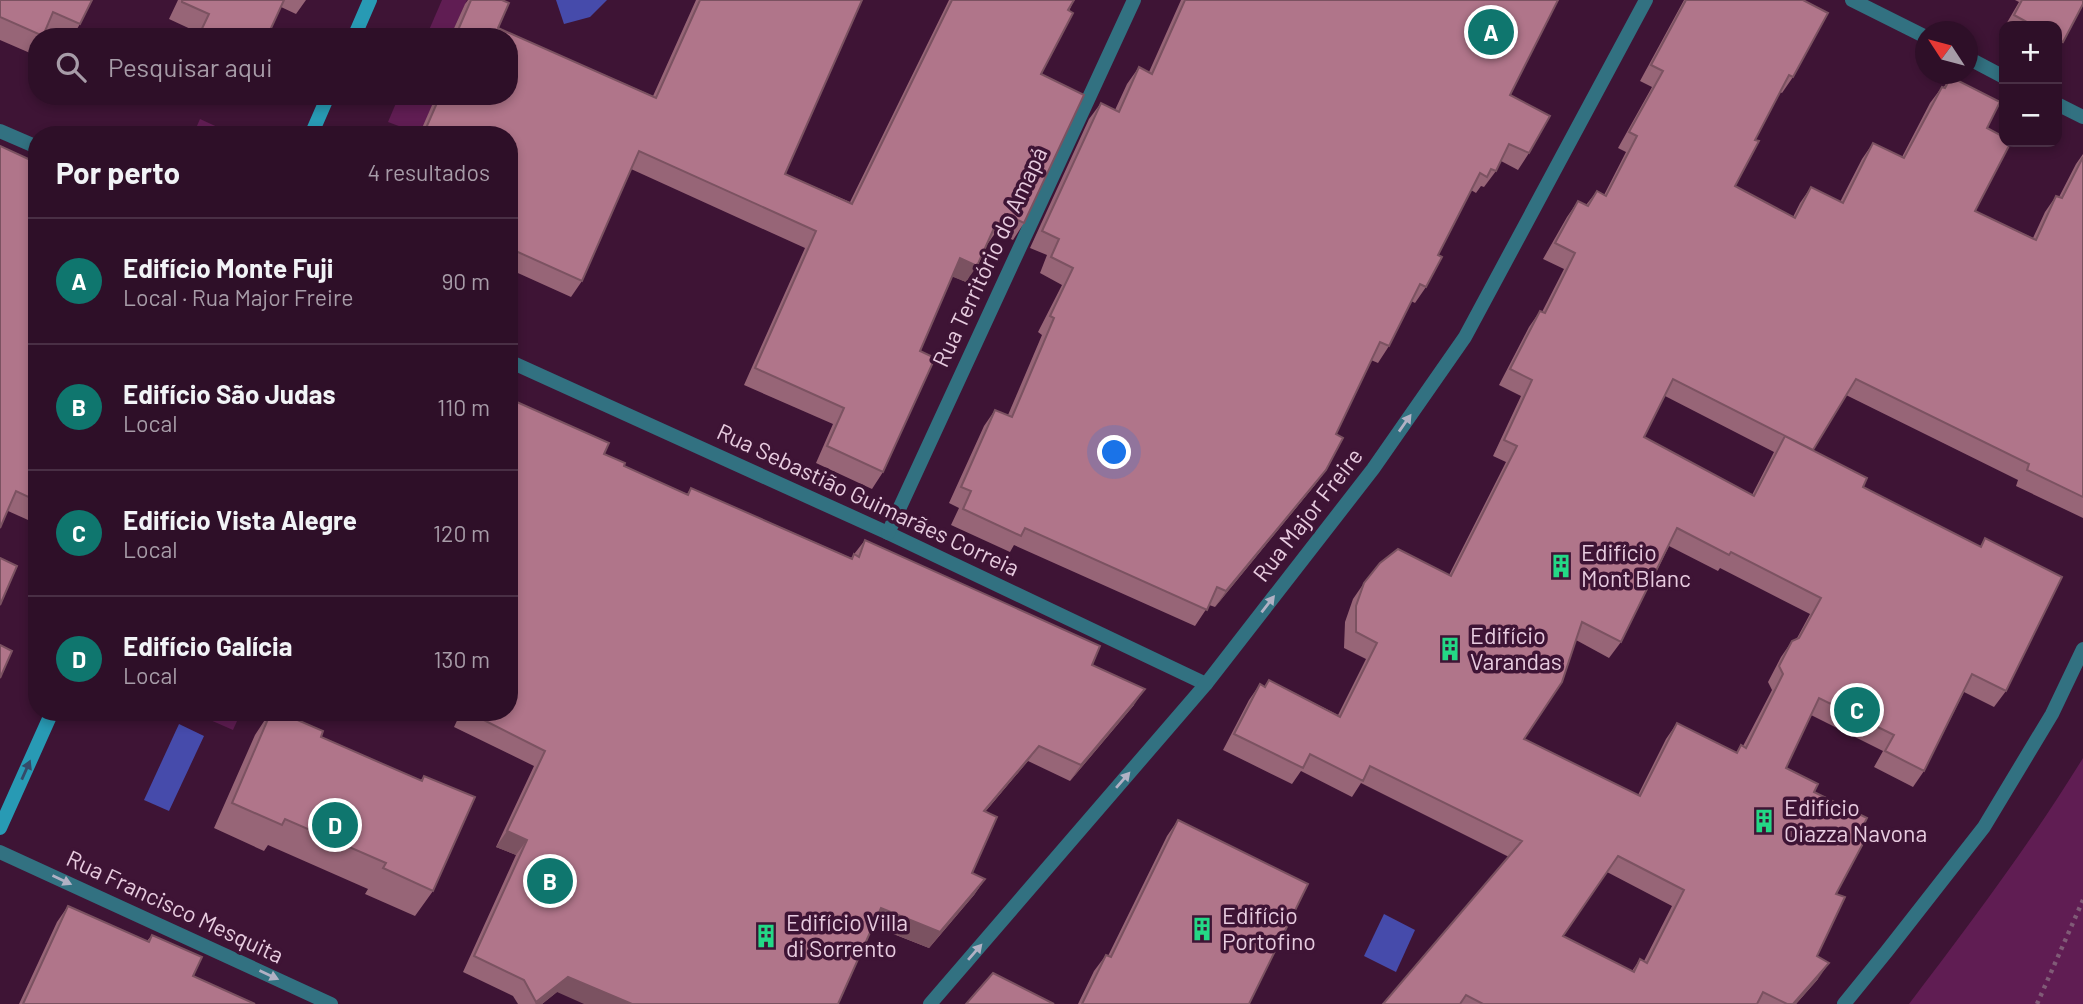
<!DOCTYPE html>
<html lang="pt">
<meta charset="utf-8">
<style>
:root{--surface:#2e0f28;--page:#3a1d34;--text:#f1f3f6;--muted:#a79ca8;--line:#492f45;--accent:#0f766e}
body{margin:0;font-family:Barlow,sans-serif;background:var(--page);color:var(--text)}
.controls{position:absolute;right:21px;top:21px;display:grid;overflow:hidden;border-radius:14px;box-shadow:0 4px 10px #0003}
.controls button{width:63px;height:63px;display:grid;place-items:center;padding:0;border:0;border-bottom:2px solid var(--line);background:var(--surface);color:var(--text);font:35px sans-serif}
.compass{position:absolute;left:1915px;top:21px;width:63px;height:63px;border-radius:50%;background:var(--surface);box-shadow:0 4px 10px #0003;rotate:306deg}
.you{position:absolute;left:1115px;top:453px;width:24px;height:24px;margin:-18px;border:5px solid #fff;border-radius:50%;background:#1a73e8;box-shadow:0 0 0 10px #1a73e833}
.badge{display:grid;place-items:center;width:46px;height:46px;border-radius:50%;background:var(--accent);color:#fff;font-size:23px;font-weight:700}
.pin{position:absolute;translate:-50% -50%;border:4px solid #fff;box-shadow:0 2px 7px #0006}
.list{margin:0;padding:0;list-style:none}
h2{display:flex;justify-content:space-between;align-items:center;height:91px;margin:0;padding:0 28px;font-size:30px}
h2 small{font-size:23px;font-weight:400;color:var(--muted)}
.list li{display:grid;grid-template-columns:46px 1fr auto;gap:21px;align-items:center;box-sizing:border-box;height:126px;padding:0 28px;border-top:2px solid var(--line)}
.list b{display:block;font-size:26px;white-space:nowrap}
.list p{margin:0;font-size:23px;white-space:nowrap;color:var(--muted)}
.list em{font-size:23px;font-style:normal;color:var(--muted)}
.icon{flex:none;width:38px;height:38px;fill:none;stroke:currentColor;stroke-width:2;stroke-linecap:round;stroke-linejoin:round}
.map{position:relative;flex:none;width:2083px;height:1004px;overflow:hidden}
.search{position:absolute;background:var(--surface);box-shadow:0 4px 10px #0003;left:28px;top:28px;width:490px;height:77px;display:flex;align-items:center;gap:18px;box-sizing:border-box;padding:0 24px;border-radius:28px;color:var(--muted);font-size:26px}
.panel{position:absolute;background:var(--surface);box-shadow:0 4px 10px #0003;left:28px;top:126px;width:490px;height:595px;border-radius:28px}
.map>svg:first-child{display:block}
</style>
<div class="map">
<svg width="2083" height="1004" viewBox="0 0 2083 1004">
<rect width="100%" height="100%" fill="#3e1435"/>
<g fill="#601d53">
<polygon points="442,0 467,0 450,37 426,37"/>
<polygon points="399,96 437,96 420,134 388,122"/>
<polygon points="200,119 235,135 193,135"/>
<polygon points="192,712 241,712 233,730"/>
<path d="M2083 758V1004H1909C1970 924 2030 844 2083 758Z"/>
</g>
<g fill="#464bab">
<polygon points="556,0 607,0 590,17 564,24"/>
<polygon points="179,724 204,736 169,811 144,800"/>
<polygon points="1384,914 1415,930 1396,972 1364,956"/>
</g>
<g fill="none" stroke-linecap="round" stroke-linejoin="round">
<polyline stroke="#805b77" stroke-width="4.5" stroke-dasharray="3.5 5" stroke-linecap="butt" points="2037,1004 2083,900"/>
<g stroke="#327181" stroke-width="14">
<polyline points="1852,0 1926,37"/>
<polyline points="1968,58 2004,77"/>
<polyline points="2057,104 2083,117"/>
<polyline points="0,131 37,147"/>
<polyline points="509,361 888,533 1206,684"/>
<polyline points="888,533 1134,0"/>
<polyline points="0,852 331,1004"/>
<polyline points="930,1004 1206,684 1373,469 1465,337 1646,0"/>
<polyline points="1844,1004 1887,951 1984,827 2052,714 2083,649"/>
</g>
<g stroke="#289ab4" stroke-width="14">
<polyline points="354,37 370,0"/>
<polyline points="311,135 328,96"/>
<polyline points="0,828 52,712"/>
</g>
</g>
<g fill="#976577" fill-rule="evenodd">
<polygon points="0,0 92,0 80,24 72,37 57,37 45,31 42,37 37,37 37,44 30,53 0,40"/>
<polygon points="178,0 306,0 296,14 281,7 267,37 194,37 197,32 169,19"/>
<polygon points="468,0 502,0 498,28 653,96 696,0 862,0 785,174 850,202 949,0 1074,0 1041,74 1024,223 1013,240 996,232 986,246 966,282 952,276 920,351 883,472 872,489 816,463 833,424 744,385 805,248 631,169 582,281 571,297 509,269 509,135 419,135 436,96 509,96 509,37 450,37 465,4"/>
<polygon points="1181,0 1558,0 1510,95 1529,153 1518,170 1501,161 1496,171 1484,187 1481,186 1476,193 1471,190 1438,255 1426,287 1415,303 1411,301 1389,346 1378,363 1371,360 1336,434 1326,470 1314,486 1215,607 1209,605 1195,626 1014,545 1010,552 951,525 959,508 949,503 984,426 995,410 1008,415 1042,335 1038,332 1062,285 1040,273 1047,255 1030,248 1089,119 1101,103 1115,110 1127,84 1139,67 1149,72"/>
<path d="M1684 0H1803L1793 77 1782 93 1780 92 1755 140 1735 186 1793 217 1800 203 1811 187 1840 202 1862 159 1873 143 1902 157 1930 103 1942 87 1943 88 1951 77 1987 128 1975 211 2033 238 2045 212 2056 196 2059 197 2076 164 2083 154V518L2016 486 2018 480 1846 395 1813 450 1863 487 1980 547 1985 538 2006 691 1994 707 1964 692 1924 771 1913 787 1874 767 1883 751 1811 715 1786 768 1814 792 1859 834 1836 894 1817 956 1818 979 1796 1004H1383L1509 857 1361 783 1352 797 1301 771 1292 784 1223 750 1249 700 1260 684 1264 687 1269 680 1338 715 1366 659 1344 648 1345 622 1353 599 1364 583 1449 575 1506 462 1493 456 1521 396 1499 385 1529 327 1540 311 1542 312 1564 269 1543 259 1567 217 1578 201 1586 205 1597 191 1604 195 1626 152 1618 148 1652 87 1640 81ZM1665 396 1774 452 1752 495 1644 437ZM1669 546 1718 571 1720 568 1810 614 1796 640 1792 641 1781 657 1768 682 1772 690 1743 746 1741 745 1736 753 1677 723 1666 739 1638 795 1524 739 1576 640 1609 658 1621 642ZM1607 872 1672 906 1644 961 1640 959 1632 971 1563 936Z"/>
<polygon points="2015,0 2083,0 2063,42 2057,51 2057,26 2005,26 2019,2"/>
<polygon points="37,163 37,524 8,511"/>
<polygon points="604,454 624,466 687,494 691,488 851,558 865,540 1092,665 1134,705 1070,781 1028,761 985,812 972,873 985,879 974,895 929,948 873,926 557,992 542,1004 518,1004 513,996 463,972 516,855 496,847 534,766 454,727 461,712 509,712"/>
<polygon points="270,712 279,712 321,737 420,781 424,776 433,891 415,916 365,894 368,889 268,845 264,851 214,828 255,735"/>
<polygon points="1178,820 1249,1004 1078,1004 1094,971 1106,955 1108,956 1167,836"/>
<polygon points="68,906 147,941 152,935 193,976 255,1004 19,1004 57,922"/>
</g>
<g fill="#7b5261">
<polygon points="960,258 977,266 966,282 948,275"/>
<polygon points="1326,470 1314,486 1215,607 1226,591"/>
<polygon points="1145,689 1134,705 1070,781 1081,765"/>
<polygon points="1039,746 1028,761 972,827 984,811"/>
<polygon points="507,831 527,840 516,855 496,847"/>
<polygon points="985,879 974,895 929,948 869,924 881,908"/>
<polygon points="1829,963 1818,979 1796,1004 1793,1004"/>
<polygon points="568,977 632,1004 584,1004 557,992 542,1004 535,1004"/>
</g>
<g fill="#b0758a" stroke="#7b5261" stroke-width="2" fill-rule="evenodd">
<polygon points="0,0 92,0 80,24 53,12 43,36 0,17"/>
<polygon points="182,0 284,0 267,37 198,37 209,14 182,2"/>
<polygon points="471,0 502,0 509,3 498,28 656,98 700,0 862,0 785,174 852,204 952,0 1074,0 1068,10 1073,13 1041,74 1084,95 1024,223 1005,214 998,230 994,228 977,266 960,258 920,351 935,358 883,472 827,446 844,408 755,368 816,231 639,151 582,281 509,248 509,135 423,135 440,96 509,96 509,37 455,37"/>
<polygon points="1185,0 1558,0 1510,95 1550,116 1529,153 1509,144 1496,171 1491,169 1487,177 1480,173 1438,255 1442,257 1426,287 1420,284 1389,346 1380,342 1336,434 1343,438 1326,470 1226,591 1217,587 1207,610 1025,528 1021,536 963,509 971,491 961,487 995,410 1012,417 1054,318 1050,316 1073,268 1051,257 1059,239 1042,231 1101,103 1119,112 1139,67 1152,74"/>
<path d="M1686 0H1803L1828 13 1793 77 1789 75 1755 140 1759 141 1735 186 1795 218 1811 187 1843 203 1873 143 1904 158 1942 87 1945 88 1951 77 2000 102 1987 128 2004 137V142H2011L1975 211 2036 240 2056 196 2062 198 2083 157V497L2027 470 2029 464 1856 379 1813 450 1673 379 1644 437 1754 496 1785 436 1867 478 1863 487 1914 513 1981 547 1985 538 2062 577 2006 691 1972 674 1924 771 1885 751 1894 735 1819 698 1786 768 1818 784 1814 792 1867 818 1859 834 1866 838 1836 894 1845 897 1817 956 1829 963 1793 1004H1787L1763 992 1757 1004H1483L1466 995 1460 1004H1383L1522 841 1370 766 1363 781 1310 754 1303 768 1234 734 1260 684 1265 687 1269 680 1340 717 1377 643 1356 632V606L1364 583 1380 563 1398 549 1451 576 1517 446 1504 440 1532 380 1510 369 1540 311 1545 313 1575 253 1555 243 1578 201 1588 206 1597 191 1606 196 1637 136 1629 132 1663 71 1651 65ZM1677 528 1729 555 1731 552 1821 598 1799 638 1792 641 1779 666 1783 674 1746 748 1741 745 1737 753 1677 723 1640 796 1524 739 1562 682 1582 622 1621 642ZM1618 856 1684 890 1647 963 1640 959 1634 972 1563 936Z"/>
<polygon points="2022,0 2083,0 2083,4 2063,42 2057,38 2057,26 2034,26 2014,15"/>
<polygon points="0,146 37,163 37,501 16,491 0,528"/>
<polygon points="510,399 609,443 604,454 625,463 624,466 688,495 691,488 852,559 854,554 859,557 865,540 1100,646 1092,665 1145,689 1081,765 1039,746 984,811 997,817 972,873 985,879 940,932 881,908 838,1004 632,1004 568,977 536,1002 524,980 474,956 527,840 507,831 545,751 468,712 509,712"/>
<polygon points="0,558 17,566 0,605"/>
<polygon points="0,645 12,651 0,678"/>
<polygon points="271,712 279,712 323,731 321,737 422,781 424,776 475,797 433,891 383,868 386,863 285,819 282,825 232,803"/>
<polygon points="1178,820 1308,884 1249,1004 1082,1004 1106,955 1111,957"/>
<polygon points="68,906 149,942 152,935 202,957 193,976 255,1004 23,1004"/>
<polygon points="993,973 1054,1004 966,1004"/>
</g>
<defs><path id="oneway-solid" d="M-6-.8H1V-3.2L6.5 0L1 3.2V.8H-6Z" transform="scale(1.75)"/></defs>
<g fill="#b1b1c4">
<use href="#oneway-solid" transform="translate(1405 423) rotate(-55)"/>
<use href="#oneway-solid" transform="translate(1268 604) rotate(-52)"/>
<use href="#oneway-solid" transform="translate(1123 780) rotate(-49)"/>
<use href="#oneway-solid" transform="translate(62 880) rotate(25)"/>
<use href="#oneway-solid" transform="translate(975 952) rotate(-49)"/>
<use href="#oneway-solid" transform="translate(269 975) rotate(25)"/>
</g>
<use fill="#354a68" href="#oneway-solid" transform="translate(26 770) rotate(-66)"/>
<defs>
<g id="building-bare" transform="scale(1.89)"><path d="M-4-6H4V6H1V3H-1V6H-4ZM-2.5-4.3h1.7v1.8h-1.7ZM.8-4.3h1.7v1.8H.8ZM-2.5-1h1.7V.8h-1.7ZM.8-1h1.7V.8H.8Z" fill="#24d886" stroke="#3e1435" stroke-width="2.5" paint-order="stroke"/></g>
</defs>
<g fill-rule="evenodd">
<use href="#building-bare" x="1561" y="566"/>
<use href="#building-bare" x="1450" y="649"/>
<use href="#building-bare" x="1764" y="821"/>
<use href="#building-bare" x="1202" y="929"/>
<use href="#building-bare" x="766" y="936"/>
</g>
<g text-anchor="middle" stroke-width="7" stroke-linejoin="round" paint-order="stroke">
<g font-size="23" fill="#e8cce0" stroke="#3e1435">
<text transform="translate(990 257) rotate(-65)" y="8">Rua Território do Amapá</text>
<text transform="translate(868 500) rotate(25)" y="8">Rua Sebastião Guimarães Correia</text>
<text transform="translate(1308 515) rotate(-52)" y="8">Rua Major Freire</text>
<text transform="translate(175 907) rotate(25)" y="8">Rua Francisco Mesquita</text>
</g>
<g font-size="23" fill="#e8cce0" stroke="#3e1435" text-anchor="start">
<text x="1581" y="561">Edifício<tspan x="1581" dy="26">Mont Blanc</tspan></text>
<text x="1470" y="644">Edifício<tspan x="1470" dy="26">Varandas</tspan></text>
<text x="1784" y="816">Edifício<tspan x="1784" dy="26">Oiazza Navona</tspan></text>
<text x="1222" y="924">Edifício<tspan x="1222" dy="26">Portofino</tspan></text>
<text x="786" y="931">Edifício Villa<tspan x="786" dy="26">di Sorrento</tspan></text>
</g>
</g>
</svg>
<div class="controls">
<button>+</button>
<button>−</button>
</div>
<svg class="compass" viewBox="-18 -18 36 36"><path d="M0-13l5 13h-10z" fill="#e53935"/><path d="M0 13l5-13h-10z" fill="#a79ca8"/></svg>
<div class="you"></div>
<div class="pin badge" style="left:1491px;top:32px">A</div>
<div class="pin badge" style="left:550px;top:881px">B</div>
<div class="pin badge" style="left:1857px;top:710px">C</div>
<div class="pin badge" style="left:335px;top:825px">D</div>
<div class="search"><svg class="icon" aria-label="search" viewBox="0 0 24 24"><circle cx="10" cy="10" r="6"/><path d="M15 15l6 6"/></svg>Pesquisar aqui</div>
<section class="panel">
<h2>Por perto<small>4 resultados</small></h2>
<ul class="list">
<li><span class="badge">A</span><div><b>Edifício Monte Fuji</b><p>Local · Rua Major Freire</p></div><em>90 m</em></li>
<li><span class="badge">B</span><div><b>Edifício São Judas</b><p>Local</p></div><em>110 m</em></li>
<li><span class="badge">C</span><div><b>Edifício Vista Alegre</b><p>Local</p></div><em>120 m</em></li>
<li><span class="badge">D</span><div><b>Edifício Galícia</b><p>Local</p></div><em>130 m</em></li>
</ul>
</section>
</div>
